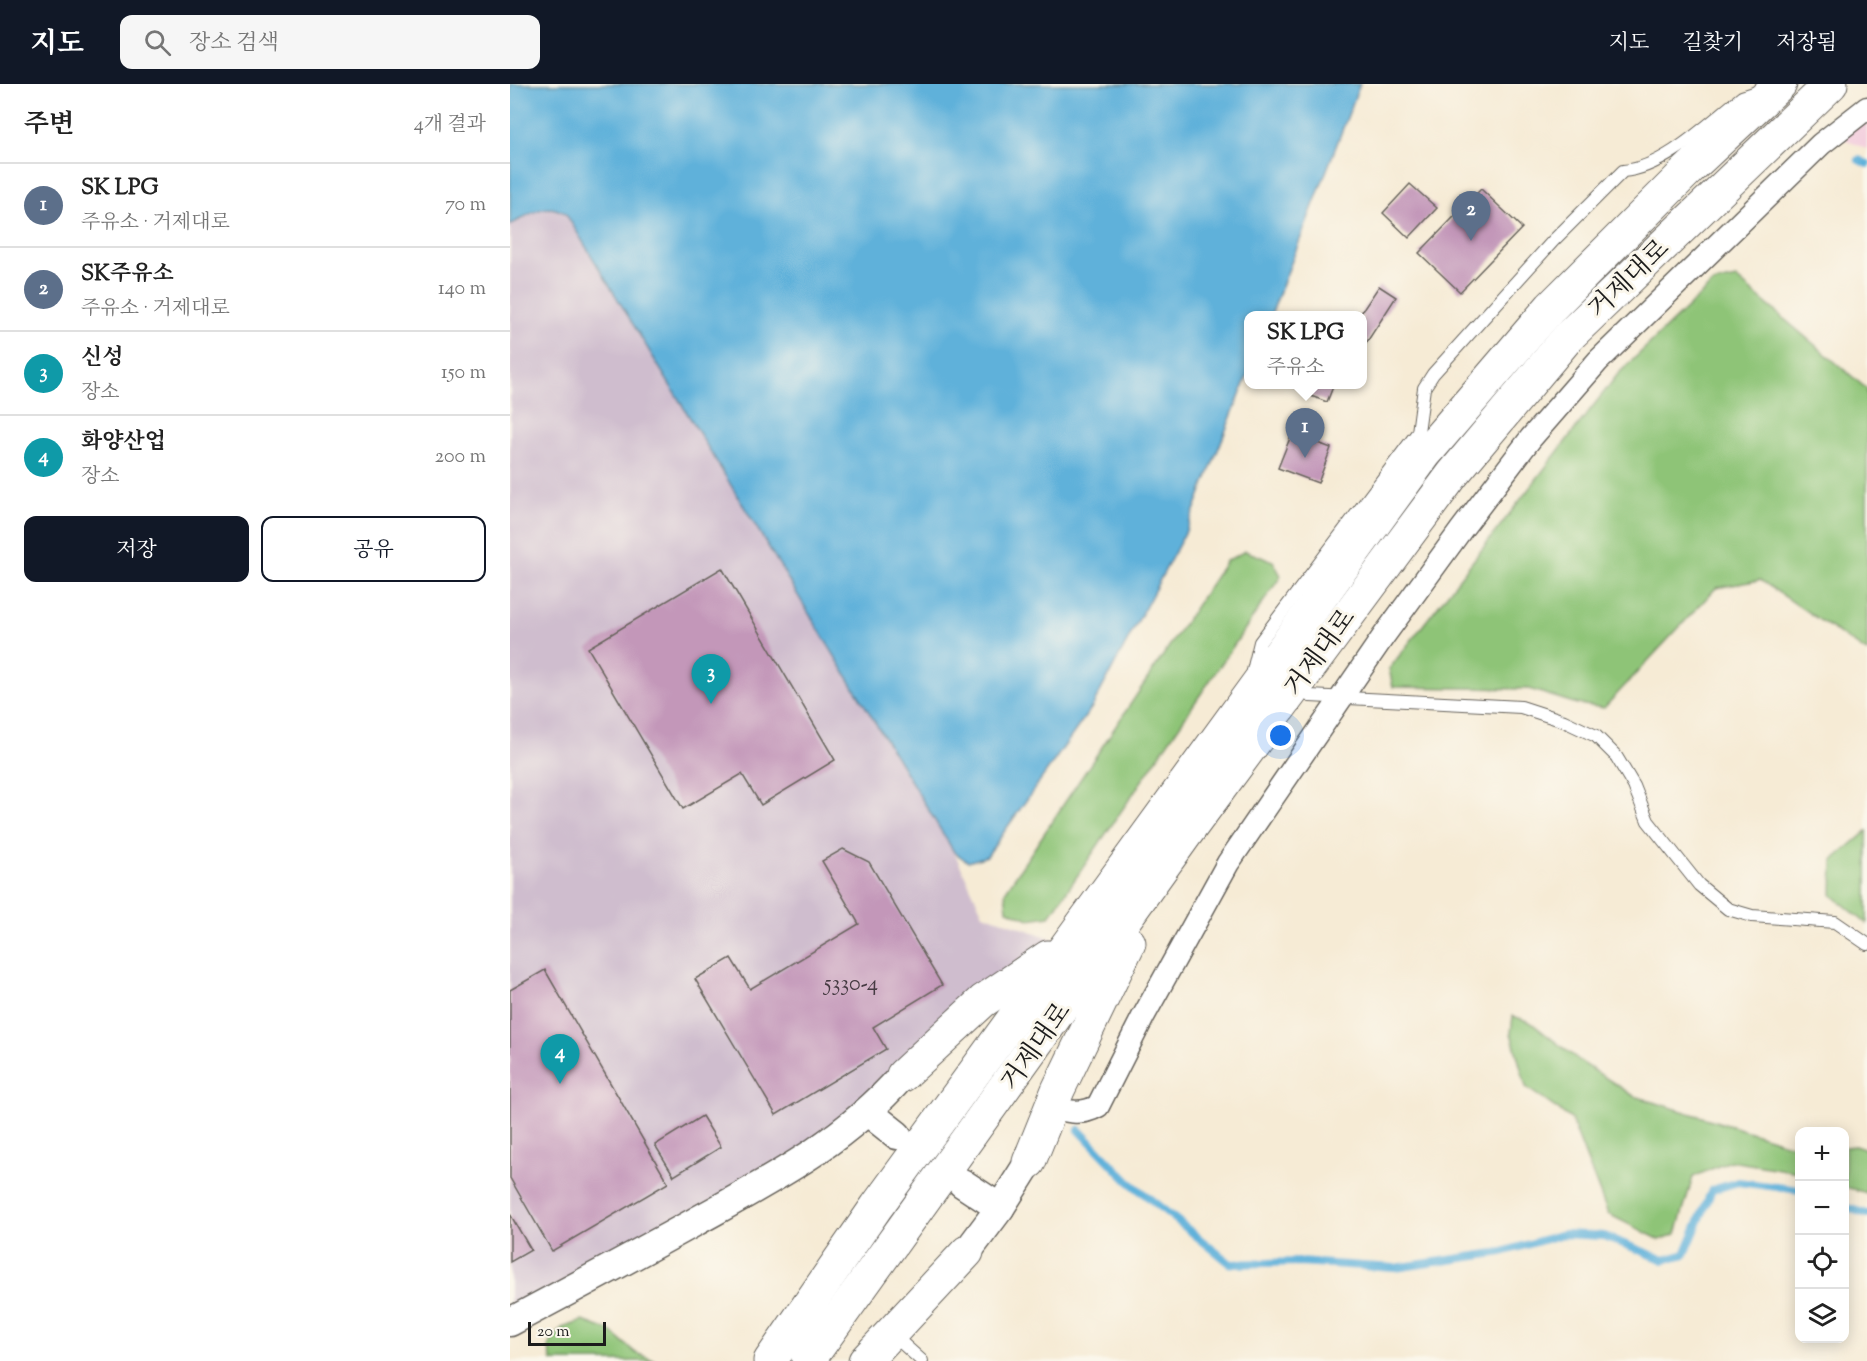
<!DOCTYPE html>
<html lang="ko">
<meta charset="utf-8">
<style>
:root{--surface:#fff;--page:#f6f6f6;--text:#222;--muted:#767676;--line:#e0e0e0;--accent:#111827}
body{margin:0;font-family:"Sorts Mill Goudy","Noto Serif KR",serif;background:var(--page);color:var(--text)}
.controls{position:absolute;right:18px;bottom:18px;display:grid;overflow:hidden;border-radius:12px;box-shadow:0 3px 15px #0003}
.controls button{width:54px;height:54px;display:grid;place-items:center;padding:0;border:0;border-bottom:2px solid var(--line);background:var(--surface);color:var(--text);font:30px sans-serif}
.scale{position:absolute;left:18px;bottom:15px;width:78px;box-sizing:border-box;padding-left:6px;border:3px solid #1c1c1c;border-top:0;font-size:16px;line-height:21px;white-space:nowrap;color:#1c1c1c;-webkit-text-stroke:4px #fbf7ec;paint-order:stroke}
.you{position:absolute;left:771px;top:652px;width:21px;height:21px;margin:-15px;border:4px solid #fff;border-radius:50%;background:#1a73e8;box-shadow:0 0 0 9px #1a73e833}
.badge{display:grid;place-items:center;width:39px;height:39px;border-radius:50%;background:var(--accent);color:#fff;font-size:20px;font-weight:700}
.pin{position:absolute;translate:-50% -50px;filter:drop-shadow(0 2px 3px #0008)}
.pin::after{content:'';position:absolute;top:32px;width:21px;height:18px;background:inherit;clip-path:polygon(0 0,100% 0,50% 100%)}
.popup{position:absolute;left:734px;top:227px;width:123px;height:78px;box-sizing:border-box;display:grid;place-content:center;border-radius:12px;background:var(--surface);filter:drop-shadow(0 2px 4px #0005);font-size:20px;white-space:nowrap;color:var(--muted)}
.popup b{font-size:22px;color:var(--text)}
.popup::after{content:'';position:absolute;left:50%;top:100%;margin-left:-12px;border:12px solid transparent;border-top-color:var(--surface)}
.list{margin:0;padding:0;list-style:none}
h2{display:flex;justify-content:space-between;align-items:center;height:78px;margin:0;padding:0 24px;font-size:26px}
h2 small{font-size:20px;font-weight:400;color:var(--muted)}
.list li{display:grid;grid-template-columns:39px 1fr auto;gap:18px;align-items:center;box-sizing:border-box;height:84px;padding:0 24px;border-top:2px solid var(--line)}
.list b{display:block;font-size:22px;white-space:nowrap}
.list p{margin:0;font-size:20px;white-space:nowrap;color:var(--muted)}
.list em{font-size:20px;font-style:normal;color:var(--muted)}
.actions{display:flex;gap:12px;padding:18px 24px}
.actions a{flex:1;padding:14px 0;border:2px solid var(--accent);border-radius:12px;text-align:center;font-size:21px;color:var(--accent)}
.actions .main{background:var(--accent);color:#fff}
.icon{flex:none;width:33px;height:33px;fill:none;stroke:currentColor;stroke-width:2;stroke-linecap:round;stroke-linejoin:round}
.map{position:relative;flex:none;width:1357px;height:1277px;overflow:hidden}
header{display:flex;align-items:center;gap:36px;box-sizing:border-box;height:84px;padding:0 30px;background:var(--accent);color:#fff}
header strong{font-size:28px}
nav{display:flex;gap:33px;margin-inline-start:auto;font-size:21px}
.search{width:420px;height:54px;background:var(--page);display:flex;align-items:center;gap:15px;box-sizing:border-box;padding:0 21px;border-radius:12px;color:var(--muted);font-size:22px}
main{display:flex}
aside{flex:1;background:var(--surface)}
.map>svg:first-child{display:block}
</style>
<header>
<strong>지도</strong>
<div class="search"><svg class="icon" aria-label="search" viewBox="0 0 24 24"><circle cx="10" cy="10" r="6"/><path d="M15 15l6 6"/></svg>장소 검색</div>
<nav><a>지도</a><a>길찾기</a><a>저장됨</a></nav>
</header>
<main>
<aside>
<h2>주변<small>4개 결과</small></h2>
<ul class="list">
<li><span class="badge" style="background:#5c6f8a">1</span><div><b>SK LPG</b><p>주유소 · 거제대로</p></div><em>70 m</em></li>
<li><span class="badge" style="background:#5c6f8a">2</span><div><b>SK주유소</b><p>주유소 · 거제대로</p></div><em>140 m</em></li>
<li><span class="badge" style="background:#0f9aa8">3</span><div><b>신성</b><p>장소</p></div><em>150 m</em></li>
<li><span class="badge" style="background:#0f9aa8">4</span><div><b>화양산업</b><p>장소</p></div><em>200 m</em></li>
</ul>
<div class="actions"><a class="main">저장</a><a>공유</a></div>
</aside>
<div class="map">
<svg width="1357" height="1277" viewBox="0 0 1357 1277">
<rect width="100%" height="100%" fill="#fbf7ec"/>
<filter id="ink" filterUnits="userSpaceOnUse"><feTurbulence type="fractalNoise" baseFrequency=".0167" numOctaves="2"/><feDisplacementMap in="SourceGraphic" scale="12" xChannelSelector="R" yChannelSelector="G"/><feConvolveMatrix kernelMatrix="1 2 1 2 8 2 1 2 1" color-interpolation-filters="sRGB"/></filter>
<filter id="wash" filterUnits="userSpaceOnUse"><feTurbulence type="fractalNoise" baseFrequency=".008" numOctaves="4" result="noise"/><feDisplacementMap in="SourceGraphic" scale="24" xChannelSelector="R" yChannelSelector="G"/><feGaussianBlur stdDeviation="1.35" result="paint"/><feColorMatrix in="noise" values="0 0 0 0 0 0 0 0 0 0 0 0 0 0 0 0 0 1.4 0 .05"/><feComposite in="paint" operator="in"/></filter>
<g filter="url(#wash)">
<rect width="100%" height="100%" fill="#f6ebd5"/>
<polygon fill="#f3cfde" points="1357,24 1357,65 1323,50"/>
<polygon fill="#cfbdce" points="35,123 47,124 56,130 444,768 473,830 557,860 367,1020 0,1238 0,141"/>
<g fill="#8ec477" stroke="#55704a" stroke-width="1.5">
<polygon points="1226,194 1357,305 1357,568 1250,496 1206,504 1094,624 1067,620 1019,605 883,603 879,585 1108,290 1203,199"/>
<polygon points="735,467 763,477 771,492 540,832 519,835 497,826 495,808 716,477"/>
<polygon points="1357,747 1357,840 1322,811 1323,776"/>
<polygon points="1003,932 1020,938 1074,980 1124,1012 1289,1063 1289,1088 1220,1077 1183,1093 1166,1150 1150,1156 1098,1130 1061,1035 1016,1003 1001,949"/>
<polygon points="1345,1062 1357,1066 1357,1109 1335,1103 1335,1063"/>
<polygon points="73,1237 100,1247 126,1269 146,1277 42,1277 38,1262 52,1244"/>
</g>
<path fill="#5eb1da" stroke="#3d667b" stroke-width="1.5" d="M0 0H850L761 231 738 232V290L676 447 582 623 477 772 458 778 444 768 56 130C36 116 19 131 0 141Z"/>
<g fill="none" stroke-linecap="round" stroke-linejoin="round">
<g stroke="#5eb1da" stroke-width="8">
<polyline points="1349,76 1357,80"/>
<polyline points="569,1046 618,1097 721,1180 789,1178 885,1184 992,1168 1053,1150 1094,1152 1154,1176 1175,1170 1202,1106 1228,1098 1290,1106"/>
<polyline points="1334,1123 1357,1130"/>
</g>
</g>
<g id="blocks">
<g fill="#c397b9">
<polygon points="900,100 927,124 899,154 873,129"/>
<polygon points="971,105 1012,144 950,208 909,169"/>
<polygon points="869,202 886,213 855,261 852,259 852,232 849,232"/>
<polygon points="796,300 824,300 817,318 793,309"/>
<polygon points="782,349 821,364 808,399 768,384"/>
<polygon points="212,484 325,676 251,721 232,690 173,725 78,564"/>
<polygon points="333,765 359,778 432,901 363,943 376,965 266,1031 185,895 221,874 240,905 349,840 312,777"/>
<polygon points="35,886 158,1099 42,1167 0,1094 0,906"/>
<polygon points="192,1032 211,1063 164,1092 145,1061"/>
<polygon points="0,1130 21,1166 0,1178"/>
</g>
</g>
</g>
<g filter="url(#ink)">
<use href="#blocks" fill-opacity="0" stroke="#68645d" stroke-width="1.5"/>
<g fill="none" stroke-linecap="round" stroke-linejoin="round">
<g stroke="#68645d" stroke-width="14">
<g id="service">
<path d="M743 587 750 558 908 348 914 304 923 290 1043 157 1113 87C1155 84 1200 38 1232 13L1244 9"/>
<polyline points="786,601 800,612 1011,623 1054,637 1086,652 1106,672 1124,702 1138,737 1189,801 1218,825 1242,832 1325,838 1357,860"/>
<polyline points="382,1250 412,1277"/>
</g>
</g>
<g stroke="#68645d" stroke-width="25">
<path id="minor" d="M541 1023C559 1028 572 1031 588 1022L633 933 718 779 873 553 951 446 1021 354 1088 277 1311 60 1357 24"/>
</g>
<g stroke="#68645d" stroke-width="31">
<g id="tertiary">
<polyline points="358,1028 387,1051"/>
<polyline points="452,1099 490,1124"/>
<polyline points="457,1168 490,1124 519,1078"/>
<path d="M0 1238C62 1205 124 1172 185 1138 264 1094 333 1059 393 991"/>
</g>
</g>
<g stroke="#68645d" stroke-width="35">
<g id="trunk">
<polyline points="393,991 473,917 538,873"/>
<polyline points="519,1078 548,1006 619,859"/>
<polyline points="260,1277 367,1122 915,370 1041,223 1179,85 1270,0"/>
<polyline points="298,1277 676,750 943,390 1059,252 1321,0"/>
<polyline points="355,1277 457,1168"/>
</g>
</g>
<use href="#service" stroke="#fff" stroke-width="12"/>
<use href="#minor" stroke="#fff" stroke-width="22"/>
<use href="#tertiary" stroke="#fff" stroke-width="28"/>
<use href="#trunk" stroke="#fff" stroke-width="33"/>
</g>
</g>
<g text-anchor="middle" stroke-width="6" stroke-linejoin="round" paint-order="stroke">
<g font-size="22" fill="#463b43">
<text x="341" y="906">5330-4</text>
</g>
<g font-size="26" fill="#1c1c1c" stroke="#fbf7ec">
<text transform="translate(1118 194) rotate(-44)" y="9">거제대로</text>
<text transform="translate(809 568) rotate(-54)" y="9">거제대로</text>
<text transform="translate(525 962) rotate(-55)" y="9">거제대로</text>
</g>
</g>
</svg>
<div class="controls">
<button>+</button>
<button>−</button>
<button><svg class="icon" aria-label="locate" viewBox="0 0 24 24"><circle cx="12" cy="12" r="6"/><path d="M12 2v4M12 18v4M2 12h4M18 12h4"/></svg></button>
<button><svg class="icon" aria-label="layers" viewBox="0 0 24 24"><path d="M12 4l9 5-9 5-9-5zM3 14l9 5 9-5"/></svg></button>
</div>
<div class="scale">20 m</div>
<div class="you"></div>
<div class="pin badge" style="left:795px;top:374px;background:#5c6f8a">1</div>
<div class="popup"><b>SK LPG</b>주유소</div>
<div class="pin badge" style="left:961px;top:157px;background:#5c6f8a">2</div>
<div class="pin badge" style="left:201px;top:620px;background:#0f9aa8">3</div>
<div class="pin badge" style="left:50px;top:1000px;background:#0f9aa8">4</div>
</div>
</main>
